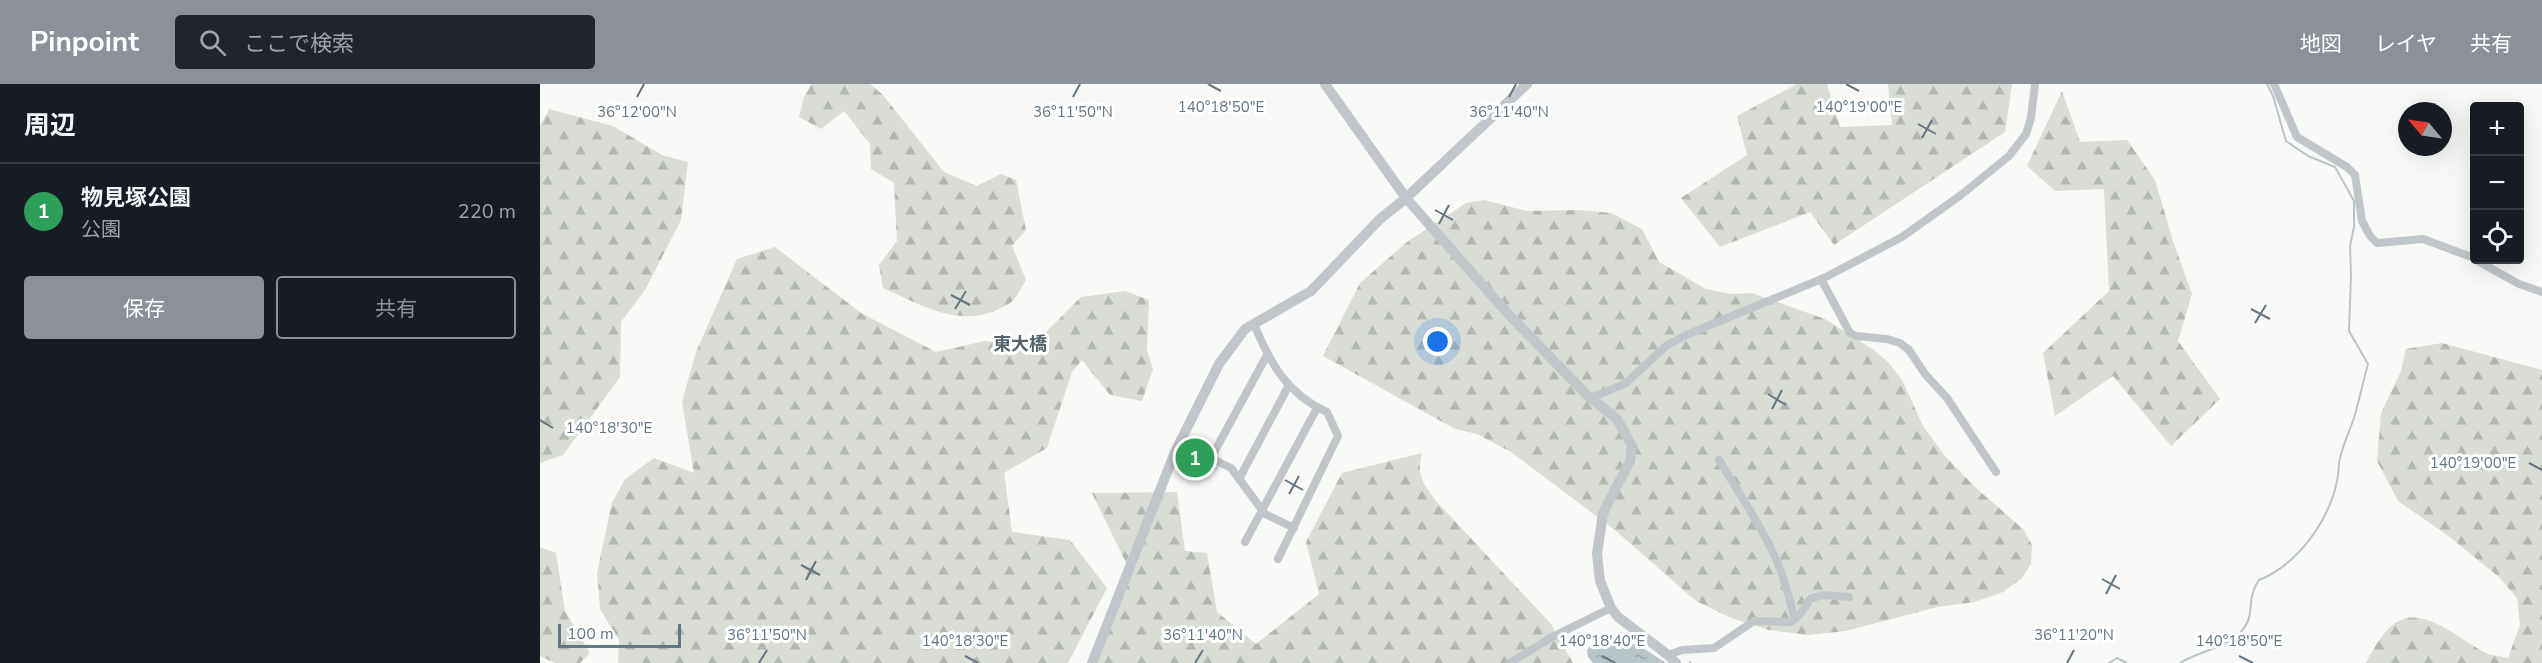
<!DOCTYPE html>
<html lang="ja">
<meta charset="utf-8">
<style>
:root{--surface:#171b24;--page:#20242c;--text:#f1f3f6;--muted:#9ea1a6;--line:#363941;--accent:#8c9099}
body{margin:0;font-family:"Nunito Sans","Noto Sans JP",sans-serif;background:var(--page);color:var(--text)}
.controls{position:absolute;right:18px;top:18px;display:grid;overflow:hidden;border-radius:6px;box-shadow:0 6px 24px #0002}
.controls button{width:54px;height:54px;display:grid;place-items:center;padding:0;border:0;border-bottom:2px solid var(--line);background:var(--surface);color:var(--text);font:30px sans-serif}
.compass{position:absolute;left:1858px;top:18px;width:54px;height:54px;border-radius:50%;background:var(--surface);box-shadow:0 6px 24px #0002;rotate:299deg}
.scale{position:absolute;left:18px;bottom:15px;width:123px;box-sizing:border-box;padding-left:6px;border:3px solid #637681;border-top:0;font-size:16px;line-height:21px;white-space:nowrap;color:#637681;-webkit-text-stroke:4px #fff;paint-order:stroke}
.you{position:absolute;left:898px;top:258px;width:21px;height:21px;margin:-15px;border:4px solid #fff;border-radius:50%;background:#1a73e8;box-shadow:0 0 0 9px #1a73e833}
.badge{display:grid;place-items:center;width:39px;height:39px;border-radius:50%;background:var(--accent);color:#fff;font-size:20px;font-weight:700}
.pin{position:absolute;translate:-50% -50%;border:3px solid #fff;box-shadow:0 2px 6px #0006}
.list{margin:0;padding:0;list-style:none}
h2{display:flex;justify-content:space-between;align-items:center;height:78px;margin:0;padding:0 24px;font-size:26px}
h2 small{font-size:20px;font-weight:400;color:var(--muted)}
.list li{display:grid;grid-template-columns:39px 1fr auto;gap:18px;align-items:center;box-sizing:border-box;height:96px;padding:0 24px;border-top:2px solid var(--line)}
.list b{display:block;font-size:22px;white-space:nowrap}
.list p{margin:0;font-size:20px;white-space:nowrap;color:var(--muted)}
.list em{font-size:20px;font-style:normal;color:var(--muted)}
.actions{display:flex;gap:12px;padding:18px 24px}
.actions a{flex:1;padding:14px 0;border:2px solid var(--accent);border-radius:6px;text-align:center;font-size:21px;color:var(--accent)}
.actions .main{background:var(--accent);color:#fff}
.icon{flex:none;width:33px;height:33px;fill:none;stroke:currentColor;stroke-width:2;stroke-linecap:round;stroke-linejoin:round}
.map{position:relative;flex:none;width:2002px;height:579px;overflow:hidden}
header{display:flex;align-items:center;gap:36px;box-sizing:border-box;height:84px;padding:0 30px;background:var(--accent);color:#fff}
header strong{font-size:28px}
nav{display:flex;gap:33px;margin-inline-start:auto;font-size:21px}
.search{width:420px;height:54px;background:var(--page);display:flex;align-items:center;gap:15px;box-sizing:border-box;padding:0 21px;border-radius:6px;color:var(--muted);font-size:22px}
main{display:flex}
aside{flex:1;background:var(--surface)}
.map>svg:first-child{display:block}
</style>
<header>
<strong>Pinpoint</strong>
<div class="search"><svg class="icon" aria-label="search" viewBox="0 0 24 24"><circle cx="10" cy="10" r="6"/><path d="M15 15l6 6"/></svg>ここで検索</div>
<nav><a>地図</a><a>レイヤ</a><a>共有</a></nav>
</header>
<main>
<aside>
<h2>周辺<small></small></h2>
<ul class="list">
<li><span class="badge" style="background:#2e9e5b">1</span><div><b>物見塚公園</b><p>公園</p></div><em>220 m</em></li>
</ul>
<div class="actions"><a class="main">保存</a><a>共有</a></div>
</aside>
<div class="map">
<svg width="2002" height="579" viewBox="0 0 2002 579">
<defs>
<pattern id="forest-firs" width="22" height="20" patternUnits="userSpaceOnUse" patternTransform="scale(1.5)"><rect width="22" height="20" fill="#d9ddd5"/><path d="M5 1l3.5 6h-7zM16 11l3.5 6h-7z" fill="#b4b8b2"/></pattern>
<pattern id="water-ripples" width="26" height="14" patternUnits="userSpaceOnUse" patternTransform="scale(1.5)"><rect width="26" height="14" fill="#b7c5c8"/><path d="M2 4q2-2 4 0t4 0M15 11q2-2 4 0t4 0" fill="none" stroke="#98a5a8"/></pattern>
</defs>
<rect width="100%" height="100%" fill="#f8f8f6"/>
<g fill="url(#forest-firs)">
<path d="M271 0H330L343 11 404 88 437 102 461 90 476 96 486 146 472 162 486 196C482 202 477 214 470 219 426 248 385 223 343 204L339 181 357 157 354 99 331 85 330 60 304 27 281 45 259 33 264 13Z"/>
<polygon points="1257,0 1287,0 1300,43 1352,41 1348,0 1472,0 1465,48 1294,161 1270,128 1180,163 1141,114 1207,71 1197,32"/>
<polygon points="1522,7 1540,58 1587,56 1615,96 1633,157 1652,210 1638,257 1680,315 1631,362 1573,292 1515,332 1503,269 1569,207 1564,105 1515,107 1487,82"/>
<polygon points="9,25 73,42 122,71 148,78 141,136 105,206 81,238 80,293 23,371 0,379 0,42"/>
<polygon points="944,116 987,127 1039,126 1071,129 1102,145 1119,178 1166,205 1191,210 1212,209 1285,235 1334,266 1349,279 1362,296 1383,342 1404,371 1435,403 1483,445 1492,461 1491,480 1482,494 1463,508 1435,518 1397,523 1306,547 1268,551 1229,546 1191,534 1156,517 1076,447 971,368 937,350 915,345 783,272 820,199 867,158 926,119"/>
<polygon points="235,163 321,229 396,268 445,257 491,263 541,213 585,207 609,216 607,267 613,285 602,317 570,311 542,276 532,288 507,364 464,389 472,448 530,456 567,504 528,579 78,579 79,556 60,525 57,489 72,419 85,395 114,374 154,389 142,318 156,268 197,175"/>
<path d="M1902 259 2002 286V579H1826C1832 567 1845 544 1857 538 1885 521 1922 558 1946 569 1952 572 1961 572 1968 574L1980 541 1977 514 1959 493 1907 451 1858 417 1837 377 1841 329 1861 287 1866 265Z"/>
<path d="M882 369C876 392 883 399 896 417L1011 540 1033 579H547L591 489 552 409 637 408 645 467 667 469 677 528 716 560 779 510 766 458 802 389Z"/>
<polygon points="0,463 16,469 25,527 50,569 40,579 15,579 0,572"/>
</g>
<polygon fill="#d9ddd5" points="644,365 679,384 656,397"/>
<polygon fill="url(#water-ripples)" points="1059,553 1092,561 1095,559 1126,579 1053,579 1048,573 1047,566"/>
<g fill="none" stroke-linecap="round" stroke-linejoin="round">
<g stroke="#b7c5c8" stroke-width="2">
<polyline points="1150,578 1150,579"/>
<polyline points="1569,579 1577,574 1587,579"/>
<path d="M1640 579C1662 565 1697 563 1708 537 1713 522 1708 512 1719 496 1757 481 1789 437 1797 397 1799 390 1798 381 1800 374 1803 361 1809 348 1814 334 1819 317 1823 298 1828 280L1809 247 1811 192 1810 162 1814 143V117L1795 83 1768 72 1746 57 1733 12 1727 0"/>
</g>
<g stroke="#c1c6ca" stroke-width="8">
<polyline points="1734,0 1757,53 1807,83 1815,91 1822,137 1830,152 1837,159 1883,155 1934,174"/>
<polyline points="1936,176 1979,200 2002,208"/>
<polyline points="1281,195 1310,249 1316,252 1347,255 1360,259 1369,266 1385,290 1407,314 1456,388"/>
<path d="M714 240C730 279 747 310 787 328L798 352 738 475"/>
<polyline points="1051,314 1086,299 1126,262 1146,251 1284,194 1362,153 1421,111 1469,72 1486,50 1491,34 1495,0"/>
<polyline points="640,359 691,384 725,430 754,444"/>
<polyline points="671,374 727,271"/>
<path d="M1179 376C1198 408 1220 439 1235 473 1244 492 1249 515 1255 535"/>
<polyline points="699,395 749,301"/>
<polyline points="705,458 777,324"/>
<polyline points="1128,571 1142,566 1174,564 1214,537 1251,538 1261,529 1270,515 1282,511 1309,513"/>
<polyline points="970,579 1012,553 1071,524"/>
</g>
<g stroke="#c1c6ca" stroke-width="10">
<polyline points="785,0 866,114 969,231 1047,311 1077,335 1092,362 1090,377 1063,429 1057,470 1060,497 1071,524 1078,533 1128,571 1136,579"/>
<polyline points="552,579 635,368 679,280 705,245 771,207 840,135 866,114 987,0"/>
</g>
</g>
<path fill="none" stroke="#637681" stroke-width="2" d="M668 0 681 7M1306 0 1319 7M97 13 104 0M533 13 540 0M969 13 976 0M1378 40 1396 50M1382 54 1392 36M895 126 913 136M899 140 909 121M411 211 430 221M415 225 426 207M1711 225 1730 235M1715 239 1726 221M1228 310 1246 321M1232 325 1242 306M0 336 13 344M1989 379 2002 386M745 396 763 406M749 410 759 392M261 481 280 491M1562 495 1580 505M266 496 276 477M1566 510 1576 491M425 572 438 579M1062 572 1075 579M1699 572 1713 579M219 579 227 566M655 579 663 566M1527 579 1534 566"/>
<g text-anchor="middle" stroke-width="6" stroke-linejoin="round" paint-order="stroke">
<g font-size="18" font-weight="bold" fill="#55646c" stroke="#fff">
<text x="480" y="266">東大橋</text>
</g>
</g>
<g font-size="15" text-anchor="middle" fill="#637681" stroke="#fff" stroke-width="6" stroke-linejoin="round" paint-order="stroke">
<text x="681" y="28">140°18'50"E</text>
<text x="1319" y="28">140°19'00"E</text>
<text x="97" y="33">36°12'00"N</text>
<text x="533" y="33">36°11'50"N</text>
<text x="969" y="33">36°11'40"N</text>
<text x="69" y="349">140°18'30"E</text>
<text x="1933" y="384">140°19'00"E</text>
<text x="227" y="556">36°11'50"N</text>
<text x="663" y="556">36°11'40"N</text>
<text x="1534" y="556">36°11'20"N</text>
<text x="425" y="562">140°18'30"E</text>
<text x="1062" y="562">140°18'40"E</text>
<text x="1699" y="562">140°18'50"E</text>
</g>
</svg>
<div class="controls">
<button>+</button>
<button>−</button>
<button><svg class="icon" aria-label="locate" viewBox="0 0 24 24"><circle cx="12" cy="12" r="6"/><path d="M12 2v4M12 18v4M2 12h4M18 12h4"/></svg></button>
</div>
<svg class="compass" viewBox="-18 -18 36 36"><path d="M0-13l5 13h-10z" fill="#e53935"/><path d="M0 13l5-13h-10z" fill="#9ea1a6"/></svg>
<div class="scale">100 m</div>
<div class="you"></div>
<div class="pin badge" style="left:655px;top:374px;background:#2e9e5b">1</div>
</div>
</main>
